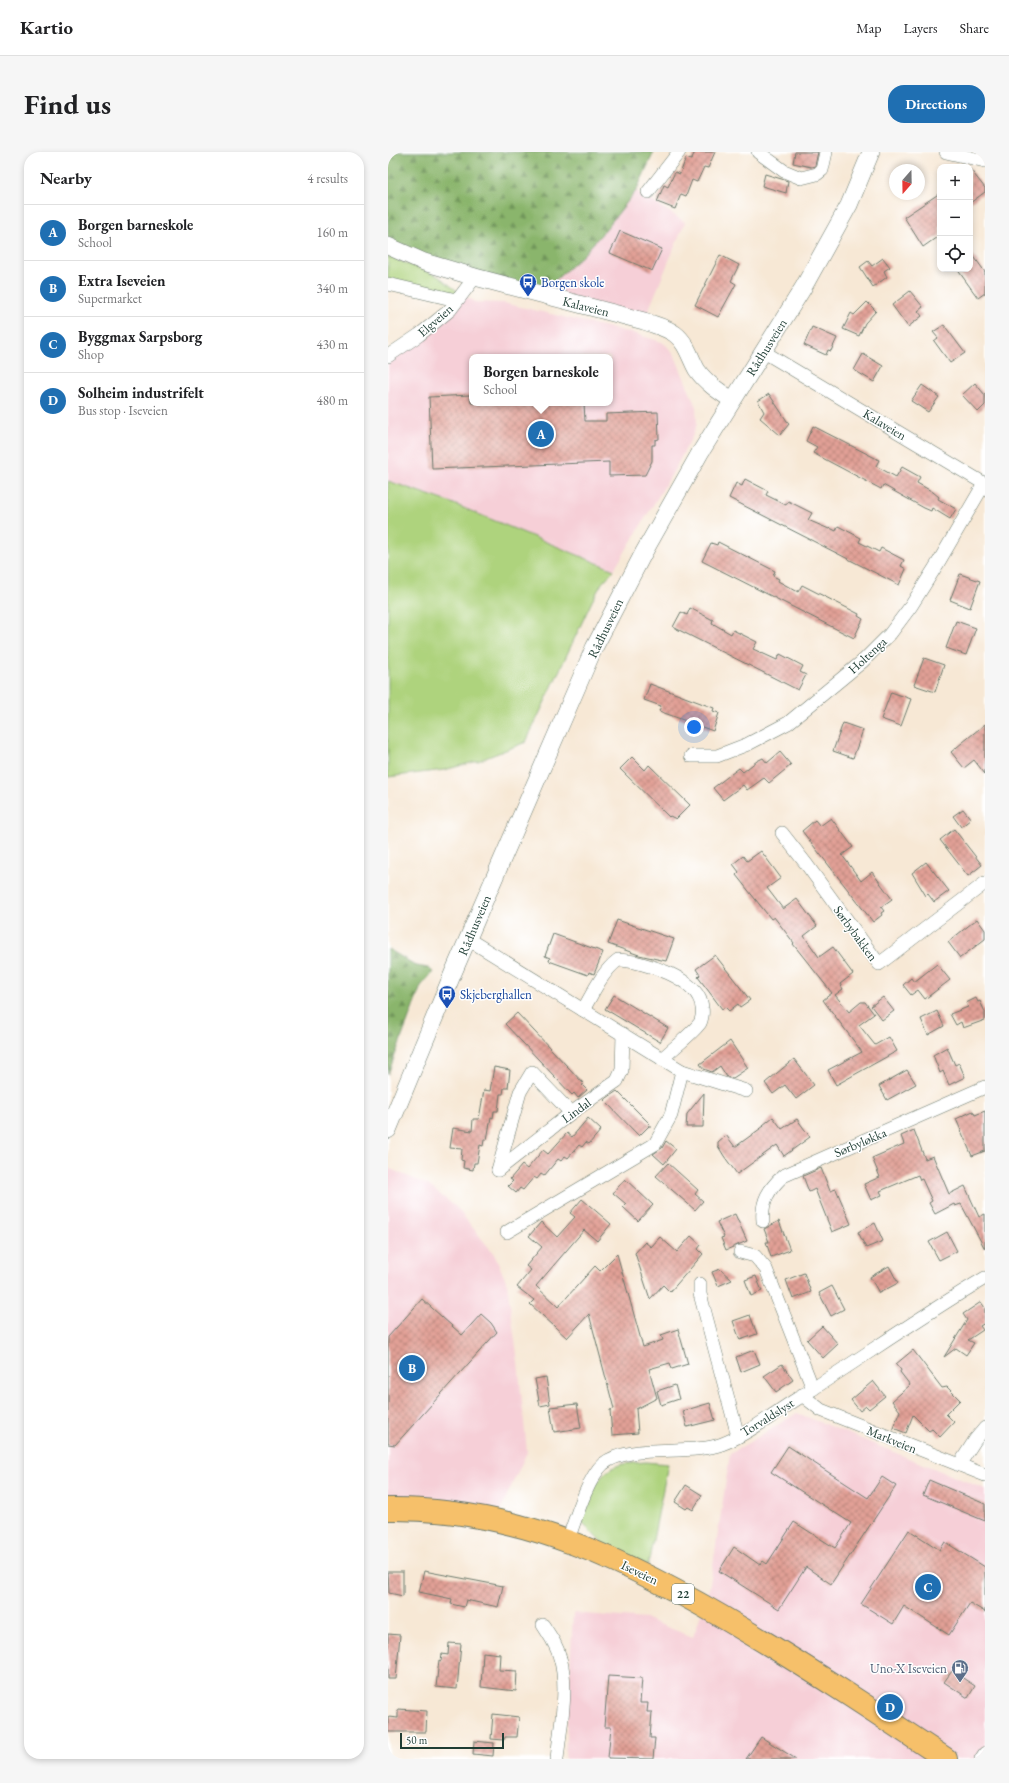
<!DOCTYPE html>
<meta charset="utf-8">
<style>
:root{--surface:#fff;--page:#f6f6f6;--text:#202124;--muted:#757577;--line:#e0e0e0;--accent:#1f6fb2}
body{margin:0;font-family:"EB Garamond",serif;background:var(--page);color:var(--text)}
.controls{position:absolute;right:12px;top:12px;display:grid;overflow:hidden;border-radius:8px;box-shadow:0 2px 6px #0003}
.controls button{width:36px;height:36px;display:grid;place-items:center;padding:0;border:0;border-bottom:1px solid var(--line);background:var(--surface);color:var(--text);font:20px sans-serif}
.compass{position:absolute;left:501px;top:12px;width:36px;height:36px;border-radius:50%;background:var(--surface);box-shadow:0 2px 6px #0003;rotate:200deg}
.scale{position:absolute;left:12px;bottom:10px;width:104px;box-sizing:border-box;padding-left:4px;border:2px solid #1f3d34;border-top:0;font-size:11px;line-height:14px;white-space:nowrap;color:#1f3d34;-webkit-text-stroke:3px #fff;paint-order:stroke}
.you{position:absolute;left:306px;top:575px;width:14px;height:14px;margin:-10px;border:3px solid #fff;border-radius:50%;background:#1a73e8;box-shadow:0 0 0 6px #1a73e833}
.badge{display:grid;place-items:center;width:26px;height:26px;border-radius:50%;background:var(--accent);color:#fff;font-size:13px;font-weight:700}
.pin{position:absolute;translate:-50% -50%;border:2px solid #fff;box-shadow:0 1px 4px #0006}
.popup{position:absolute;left:81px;top:202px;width:144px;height:52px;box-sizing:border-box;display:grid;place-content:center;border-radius:8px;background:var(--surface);filter:drop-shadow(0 1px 3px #0005);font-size:13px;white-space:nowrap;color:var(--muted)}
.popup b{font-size:15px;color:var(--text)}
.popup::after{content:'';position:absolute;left:50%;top:100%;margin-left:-8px;border:8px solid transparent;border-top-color:var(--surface)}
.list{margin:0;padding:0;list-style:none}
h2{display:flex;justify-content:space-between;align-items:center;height:52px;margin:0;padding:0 16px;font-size:17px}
h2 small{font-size:13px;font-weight:400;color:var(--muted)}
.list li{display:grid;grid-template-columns:26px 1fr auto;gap:12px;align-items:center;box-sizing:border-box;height:56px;padding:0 16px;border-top:1px solid var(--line)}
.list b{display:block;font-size:15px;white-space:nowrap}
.list p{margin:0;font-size:13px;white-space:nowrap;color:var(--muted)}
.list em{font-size:13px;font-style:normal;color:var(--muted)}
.icon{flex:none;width:22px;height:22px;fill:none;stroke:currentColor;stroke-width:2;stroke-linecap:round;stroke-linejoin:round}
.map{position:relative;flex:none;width:597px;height:1607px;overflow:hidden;border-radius:16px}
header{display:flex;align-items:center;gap:24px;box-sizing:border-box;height:56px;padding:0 20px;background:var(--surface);border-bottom:1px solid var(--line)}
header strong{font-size:19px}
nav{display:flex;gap:22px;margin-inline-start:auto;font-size:14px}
.intro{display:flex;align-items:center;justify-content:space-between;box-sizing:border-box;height:96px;padding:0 24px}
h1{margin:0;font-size:28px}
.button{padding:10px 18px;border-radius:16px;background:var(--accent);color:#fff;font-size:14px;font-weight:700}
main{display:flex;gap:24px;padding:0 24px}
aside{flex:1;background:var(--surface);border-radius:16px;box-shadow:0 2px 6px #0003}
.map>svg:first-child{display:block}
</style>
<header>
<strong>Kartio</strong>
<nav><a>Map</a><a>Layers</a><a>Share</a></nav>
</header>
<div class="intro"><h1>Find us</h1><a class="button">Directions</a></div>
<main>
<aside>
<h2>Nearby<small>4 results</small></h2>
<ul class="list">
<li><span class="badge">A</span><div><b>Borgen barneskole</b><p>School</p></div><em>160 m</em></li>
<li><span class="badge">B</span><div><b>Extra Iseveien</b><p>Supermarket</p></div><em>340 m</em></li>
<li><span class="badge">C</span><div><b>Byggmax Sarpsborg</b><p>Shop</p></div><em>430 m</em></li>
<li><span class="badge">D</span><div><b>Solheim industrifelt</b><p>Bus stop · Iseveien</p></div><em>480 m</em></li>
</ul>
</aside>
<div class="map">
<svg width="597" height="1607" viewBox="0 0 597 1607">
<defs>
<pattern id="forest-firs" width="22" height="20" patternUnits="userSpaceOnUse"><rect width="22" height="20" fill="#8ab56c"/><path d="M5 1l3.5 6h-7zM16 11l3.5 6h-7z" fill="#70945a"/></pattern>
<pattern id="building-cross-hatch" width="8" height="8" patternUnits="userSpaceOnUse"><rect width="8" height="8" fill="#e2a096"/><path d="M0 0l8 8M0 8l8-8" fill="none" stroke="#b7847b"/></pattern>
</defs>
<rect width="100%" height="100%" fill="#fff"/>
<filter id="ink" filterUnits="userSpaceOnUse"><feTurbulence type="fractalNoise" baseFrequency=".025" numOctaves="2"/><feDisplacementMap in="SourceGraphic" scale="8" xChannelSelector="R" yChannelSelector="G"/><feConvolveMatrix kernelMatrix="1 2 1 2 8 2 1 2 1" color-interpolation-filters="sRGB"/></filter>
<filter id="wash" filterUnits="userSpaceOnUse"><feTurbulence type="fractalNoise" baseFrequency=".012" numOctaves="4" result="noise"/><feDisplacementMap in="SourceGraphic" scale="16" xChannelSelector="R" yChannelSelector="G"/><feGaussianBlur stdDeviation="0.9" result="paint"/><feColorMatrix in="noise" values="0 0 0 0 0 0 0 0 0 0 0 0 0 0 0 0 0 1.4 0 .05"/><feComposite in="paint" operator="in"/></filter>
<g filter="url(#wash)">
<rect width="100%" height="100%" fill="#f7e8d5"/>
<g fill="#f6cfd7" fill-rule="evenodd">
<polygon points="248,39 297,70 256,169 152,142 195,103"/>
<path d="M73 142 87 150 116 151 248 182 274 190 279 194 287 204 308 255 309 272 304 285 285 320 226 418 61 350 0 329V204ZM84 205H222V251H84Z"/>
<polygon points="0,1016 40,1033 68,1055 106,1102 119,1131 130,1210 139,1300 112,1359 0,1348"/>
<polygon points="409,1261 597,1337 597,1607 177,1607 185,1461 258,1467 305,1485 321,1439 342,1302"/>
</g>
<g fill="#aed37d" stroke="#668858">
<polygon points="0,104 50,124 73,142 68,148 0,132"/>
<polygon points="0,329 61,350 226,418 214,431 204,449 138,590 90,609 56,618 0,625"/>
<path d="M257 1310 280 1312 260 1413 216 1393 194 1371C202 1348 207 1318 235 1312 242 1311 250 1311 257 1310Z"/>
</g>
<g fill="url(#forest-firs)" stroke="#547950">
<polygon points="0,0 266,0 248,39 217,78 195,103 152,142 0,94"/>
<polygon points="0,797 29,814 40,816 45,820 33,834 0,922"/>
</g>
<g id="blocks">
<g fill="url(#building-cross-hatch)">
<polygon points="307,0 327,0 320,16 316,15 309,30 304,28 298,44 293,42 287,57 269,50 276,33 280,35 287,20 292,22 298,6 303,8"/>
<polygon points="407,0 430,0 427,14 423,15 405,11"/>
<polygon points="582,17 597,36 597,40 582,51"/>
<polygon points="377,22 400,29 398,41 374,34"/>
<polygon points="552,41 552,83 535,95 516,65"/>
<polygon points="232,79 274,97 264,119 222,101"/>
<polygon points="582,99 597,120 597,141 590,146 569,117 582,117"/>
<polygon points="332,103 351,113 343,129 348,132 330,165 307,153"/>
<polygon points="495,106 502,115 496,119 499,125 485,135 472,115 480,109 484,114"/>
<polygon points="522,139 535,155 530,159 534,164 520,175 504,153"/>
<polygon points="479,150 488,159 477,171 471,184 455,177 463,161 466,163"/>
<polygon points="556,173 577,201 562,211 546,189 550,186 545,180"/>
<polygon points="424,175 449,186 443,199 440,198 438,203 416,193"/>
<polygon points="475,202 495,214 486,230 466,218"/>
<polygon points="587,231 597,243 597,253 590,260 574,243"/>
<polygon points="534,233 551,245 540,260 523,249"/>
<polygon points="381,242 401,272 392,283 372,266 376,260 370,249"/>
<polygon points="82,243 83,251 196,251 197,269 218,269 218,262 270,260 271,287 267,288 267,293 264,293 264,309 257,323 221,324 221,310 44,317 41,245"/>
<polygon points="425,274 491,308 488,314 508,325 514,315 532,325 529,331 545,340 551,345 550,347 568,357 562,367 544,356 543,359 536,356 495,333 493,337 425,301 429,295 418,289"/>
<polygon points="357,327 380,339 378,343 398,353 400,349 424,361 420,368 441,377 442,376 448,379 450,374 473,386 471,390 491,400 493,396 516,408 513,414 518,417 511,433 341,346 348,331 354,334"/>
<polygon points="330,390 387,419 385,424 391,427 390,429 410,440 414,433 471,462 470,464 475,467 466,486 314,409 323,391 329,393"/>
<polygon points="572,422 592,429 582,456 562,448"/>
<polygon points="302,456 325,468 324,471 343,482 345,478 369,490 365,497 389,508 392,502 415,514 412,520 418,523 410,538 285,475 293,460 299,463"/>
<polygon points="568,469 588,476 578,503 558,496"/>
<polygon points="536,506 556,513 547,540 526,533"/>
<polygon points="262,532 326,556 325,559 331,561 325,579 271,559 273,554 256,548"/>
<polygon points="503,540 523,547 513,574 493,567"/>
<polygon points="455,571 475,578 465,606 445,599"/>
<polygon points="597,572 597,622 586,608 576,616 563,600"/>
<polygon points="392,600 403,613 381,631 376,626 359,638 355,633 335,648 325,636 351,616 355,620 369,609 375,606 379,611"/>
<polygon points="244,605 257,618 261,613 302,653 288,667 282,664 281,665 232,617"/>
<polygon points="575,657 583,667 573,675 565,664"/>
<polygon points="443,666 465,695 454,703 468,722 473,729 484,720 504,747 493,755 496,759 493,761 494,763 485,770 414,679 427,668 432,674"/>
<polygon points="566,677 594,713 580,724 552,688"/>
<polygon points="373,699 393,726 379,736 395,757 409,747 429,774 416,784 431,805 445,795 465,822 452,832 455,837 447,843 461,860 473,850 477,850 486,862 471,873 487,893 501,885 509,899 448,933 440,918 474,900 435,848 444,841 405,792 406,791 386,765 383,767 348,723 351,720 345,712 355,704 359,709"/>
<polygon points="538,710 561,739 546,750 540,742 538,744 524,721"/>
<polygon points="589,767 597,778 597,787 572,806 560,790"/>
<polygon points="229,768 286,787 278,809 251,803 220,792"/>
<polygon points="165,782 215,800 206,822 201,820 200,823 161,809 162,806 157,804"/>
<polygon points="327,803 362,848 352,855 350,852 341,859 337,855 334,857 310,825 312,823 308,817"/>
<polygon points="549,812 562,828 537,847 530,838 523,843 515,833 523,826 526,830"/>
<polygon points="226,843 280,876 272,890 217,857"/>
<polygon points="495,845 506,859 494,868 483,854"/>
<polygon points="588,846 590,850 592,849 597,860 597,868 575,876 573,870 568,873 562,862 580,855 578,851"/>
<polygon points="549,859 556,874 540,883 533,867"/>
<polygon points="129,861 196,932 194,933 199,938 190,946 186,941 184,943 117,872"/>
<polygon points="342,889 360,916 345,926 339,925 332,914 324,920 316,917 312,912"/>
<polygon points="559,895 567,913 571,911 577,925 561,933 555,919 552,921 545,903"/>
<polygon points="406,907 426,933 408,947 397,933 385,942 377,931"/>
<polygon points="106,915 122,918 120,936 116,936 115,942 112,942 110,959 106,959 105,966 103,965 99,988 96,988 95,994 92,993 89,1011 86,1011 85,1018 75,1016 76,1009 73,1008 74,997 62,996 65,976 84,979 85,967 91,967 96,938 102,939"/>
<polygon points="519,918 528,932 499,948 491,934"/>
<polygon points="229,939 264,974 260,974 261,974 251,984 216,948"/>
<polygon points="316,941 315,975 298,975 299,962"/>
<polygon points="585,959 587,963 597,959 597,999 584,1004 568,967"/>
<polygon points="385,965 394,977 409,967 422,985 396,1004 389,993 349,1022 336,1004 330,994 330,990 338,983 347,995 376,974 375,973"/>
<polygon points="200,966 213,978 201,992 198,990 194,995 191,993 180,1006 177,1004 173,1009 170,1007 156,1024 153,1022 149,1027 146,1025 135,1038 132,1036 128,1041 120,1034 125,1029 122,1027 134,1013 139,1017 155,998 160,1002 179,981 184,985"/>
<polygon points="526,978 537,1007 545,1004 561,1042 577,1034 591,1065 597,1062 597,1097 573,1052 567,1054 566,1052 547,1062 541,1051 544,1049 534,1027 532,1028 530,1023 492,1039 494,1043 483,1048 476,1032 492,1025 484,1006 516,992 513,984"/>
<polygon points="278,989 288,997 276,1012 265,1002 274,996"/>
<polygon points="280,1011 310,1038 307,1042 315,1049 307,1058 268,1024"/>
<polygon points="433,1016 442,1039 448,1037 463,1072 444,1080 427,1037 421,1040 415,1024"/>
<polygon points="237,1027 265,1053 250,1069 235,1055 238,1052 225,1041"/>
<polygon points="194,1047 223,1072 209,1089 196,1078 148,1134 170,1155 207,1114 212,1119 229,1102 255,1195 275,1188 273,1183 290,1177 300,1212 284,1217 282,1211 261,1217 269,1246 248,1257 250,1281 224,1283 222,1258 226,1257 201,1162 179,1186 142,1152 146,1148 129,1135 143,1118 138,1114 154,1095 141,1084 153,1070 169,1085 187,1065 182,1061"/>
<polygon points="347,1062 359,1089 338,1098 333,1086 336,1085 329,1070"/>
<polygon points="391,1069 402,1098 383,1105 378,1090 381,1090 376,1077"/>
<polygon points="487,1071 495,1089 478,1096 470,1080"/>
<polygon points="559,1080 569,1099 551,1108 541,1090"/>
<polygon points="303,1084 313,1093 310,1097 315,1102 282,1140 275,1133 262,1147 247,1101 257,1090 263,1095 272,1085 289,1100"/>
<polygon points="501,1114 510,1131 491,1141 482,1125"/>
<polygon points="332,1117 344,1128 330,1134 324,1120"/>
<polygon points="416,1121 423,1140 405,1147 398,1128"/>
<polygon points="368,1124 374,1139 363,1144 357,1128"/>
<polygon points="444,1134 456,1157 443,1164 431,1141"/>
<polygon points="34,1147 74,1183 93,1162 103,1171 109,1180 7,1293 0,1292 0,1185"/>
<polygon points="593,1150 597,1156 597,1171 592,1174 595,1178 580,1188 586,1191 578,1203 568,1196 556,1205 579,1168 575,1162"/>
<polygon points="362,1163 369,1182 352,1188 345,1169"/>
<polygon points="434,1174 450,1192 435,1206 419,1188"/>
<polygon points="366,1198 372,1212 353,1220 348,1205"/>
<polygon points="525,1198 554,1236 559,1235 572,1248 558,1262 566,1270 552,1285 544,1277 541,1279 525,1263 518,1281 505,1276 512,1259 504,1249 522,1233 512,1220 513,1218 508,1212"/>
<polygon points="394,1212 405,1228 388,1240 376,1224"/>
<polygon points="158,1225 162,1252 152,1254 147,1227"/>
<polygon points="485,1229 497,1244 481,1257 478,1254 472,1259 463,1248"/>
<polygon points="287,1233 291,1247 273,1253 269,1239"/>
<polygon points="322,1251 327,1268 299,1275 295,1259"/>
<polygon points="189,1252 193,1276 166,1280 162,1255"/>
<polygon points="400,1294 480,1346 494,1325 508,1334 443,1432 418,1415 391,1457 331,1419 346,1395 372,1413 375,1409 379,1412 406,1370 447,1396 463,1371 383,1320"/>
<polygon points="541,1328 597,1352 597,1369 535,1343"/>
<polygon points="298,1333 314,1343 305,1358 300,1355 298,1357 287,1350"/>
<polygon points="521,1378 552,1398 557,1390 597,1415 597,1460 582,1451 561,1483 516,1454 505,1472 473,1452"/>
<polygon points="36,1419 115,1434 110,1455 78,1448 76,1455 63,1452 64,1447 31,1440"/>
<polygon points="0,1420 15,1420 15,1444 1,1441"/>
<polygon points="0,1482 12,1483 8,1527 0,1527"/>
<polygon points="61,1491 73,1492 69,1537 48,1535 51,1508 53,1509 54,1502 60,1503"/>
<polygon points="95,1500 112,1502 111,1518 129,1519 128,1539 93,1535"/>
<polygon points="564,1519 587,1534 580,1546 556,1530"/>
<polygon points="220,1524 254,1526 252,1551 260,1551 259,1560 264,1560 262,1586 267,1586 265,1607 220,1606 223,1575 216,1575"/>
<polygon points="10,1557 39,1559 38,1580 0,1580 0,1565 10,1566"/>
<polygon points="105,1562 131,1565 129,1585 117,1585 116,1588 103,1587"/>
<polygon points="373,1585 408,1607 358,1607"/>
<polygon points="86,1589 106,1591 105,1604 85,1602"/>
</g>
</g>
</g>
<g filter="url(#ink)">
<use href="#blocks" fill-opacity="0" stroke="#6b796c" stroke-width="1"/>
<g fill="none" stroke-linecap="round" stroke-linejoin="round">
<g stroke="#6b796c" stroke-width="14">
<g id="minor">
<polyline points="370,0 396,19 413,26 429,22 434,18 438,0"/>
<polyline points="558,0 597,9"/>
<polyline points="260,40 291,0"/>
<polyline points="0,132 68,148"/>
<polyline points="376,200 597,332"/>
<polyline points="0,204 31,183 62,158 87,125"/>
<polyline points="303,604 329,604 360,592 400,571 475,509 502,482 523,454 550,411 596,332"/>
<polyline points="394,681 419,713 491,812 597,731"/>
<polyline points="80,787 294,919 358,939"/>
<path d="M195 858C205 841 214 820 230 808 255 809 312 826 314 856 315 860 314 867 312 871 303 883 285 896 274 907"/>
<polyline points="110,1018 183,961 229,929 234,918 235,882"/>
<polyline points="110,1018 132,940 144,920 183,961"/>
<path d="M375 1069C373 1049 381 1037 395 1024L597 935"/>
<polyline points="119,1080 267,992 283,963 294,919"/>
<polyline points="352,1100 367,1104 378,1117 425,1237"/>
<polyline points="312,1132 312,1142 350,1284"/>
<polyline points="414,1243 433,1258 597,1323"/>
<polyline points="571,1313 587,1288 597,1276"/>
<path d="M180 1388C187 1368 200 1325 215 1312 241 1291 301 1304 334 1292 360 1282 385 1262 409 1247 472 1207 533 1164 597 1126"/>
<path d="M155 1473C162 1484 169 1493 172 1506 181 1536 172 1576 169 1607"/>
<polyline points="593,1607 597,1601"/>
</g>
</g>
<g stroke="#6b796c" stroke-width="18">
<g id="tertiary">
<path d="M0 94 36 110 87 125 256 169C266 173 278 175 287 182 299 191 302 206 309 218 318 231 332 240 344 248"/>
<polyline points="0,978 65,821 206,496 256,400 312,301 415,136 461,53 483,0"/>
</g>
</g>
<g stroke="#6b796c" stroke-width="24">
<path id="trunk" d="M0 1357C133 1355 247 1412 358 1479 426 1519 492 1563 558 1607"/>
</g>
<use href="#minor" stroke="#fff" stroke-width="13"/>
<use href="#tertiary" stroke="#fff" stroke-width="17"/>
<use href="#trunk" stroke="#f6c06b" stroke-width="22"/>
</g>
</g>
<defs>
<g id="bus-pin" transform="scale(0.9)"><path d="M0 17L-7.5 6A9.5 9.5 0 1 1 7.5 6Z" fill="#1a4fb4" stroke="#fff"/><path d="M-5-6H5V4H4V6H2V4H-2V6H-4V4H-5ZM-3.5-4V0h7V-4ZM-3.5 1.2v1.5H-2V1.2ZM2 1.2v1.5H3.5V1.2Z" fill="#fff"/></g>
<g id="fuel-pin" transform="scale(0.9)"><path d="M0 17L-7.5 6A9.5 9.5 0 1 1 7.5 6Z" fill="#5c6f8a" stroke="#fff"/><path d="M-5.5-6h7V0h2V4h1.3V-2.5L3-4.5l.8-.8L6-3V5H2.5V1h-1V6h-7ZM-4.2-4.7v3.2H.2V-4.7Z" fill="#fff"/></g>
</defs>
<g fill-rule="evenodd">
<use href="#bus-pin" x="140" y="130"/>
<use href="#bus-pin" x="59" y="842"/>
<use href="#fuel-pin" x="572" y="1516"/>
</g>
<g text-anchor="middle" stroke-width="3" stroke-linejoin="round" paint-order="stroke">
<rect fill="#fff" stroke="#627771" stroke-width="1" x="284" y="1432" width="22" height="20" rx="3"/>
<g font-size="12" font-weight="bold" fill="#1f3d34">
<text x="295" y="1446">22</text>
</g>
<g font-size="13" fill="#164399" stroke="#fff" text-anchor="start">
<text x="153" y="135">Borgen skole</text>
<text x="72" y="847">Skjeberghallen</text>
</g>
<g font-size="13" fill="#1f3d34" stroke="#fff">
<text transform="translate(198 154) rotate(14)" y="5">Kalaveien</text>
<text transform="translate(47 168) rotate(-41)" y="5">Elgveien</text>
<text transform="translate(378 195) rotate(-58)" y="5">Rådhusveien</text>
<text transform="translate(497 272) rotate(31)" y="5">Kalaveien</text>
<text transform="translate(217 476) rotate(-64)" y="5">Rådhusveien</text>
<text transform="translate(479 503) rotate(-43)" y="5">Holtenga</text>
<text transform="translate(86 773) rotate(-67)" y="5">Rådhusveien</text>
<text transform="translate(468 781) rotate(54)" y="5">Sørbybakken</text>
<text transform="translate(188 958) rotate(-36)" y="5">Lindal</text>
<text transform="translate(472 990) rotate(-23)" y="5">Sørbyløkka</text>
<text transform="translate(379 1265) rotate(-32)" y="5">Torvaldslyst</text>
<text transform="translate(504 1287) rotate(22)" y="5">Markveien</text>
<text transform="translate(252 1420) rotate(26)" y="5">Iseveien</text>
</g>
<g font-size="13" fill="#4e5e75" stroke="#fff" text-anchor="end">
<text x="559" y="1521">Uno-X Iseveien</text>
</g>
</g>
</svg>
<div class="controls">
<button>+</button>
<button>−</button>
<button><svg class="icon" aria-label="locate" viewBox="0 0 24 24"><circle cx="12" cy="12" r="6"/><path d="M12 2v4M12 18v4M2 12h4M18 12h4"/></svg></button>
</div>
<svg class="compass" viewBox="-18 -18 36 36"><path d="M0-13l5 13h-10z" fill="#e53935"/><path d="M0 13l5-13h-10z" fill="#757577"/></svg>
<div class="scale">50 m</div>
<div class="you"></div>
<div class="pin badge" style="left:153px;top:282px">A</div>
<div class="popup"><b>Borgen barneskole</b>School</div>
<div class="pin badge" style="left:24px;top:1216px">B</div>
<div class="pin badge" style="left:540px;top:1435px">C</div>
<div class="pin badge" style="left:502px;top:1555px">D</div>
</div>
</main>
